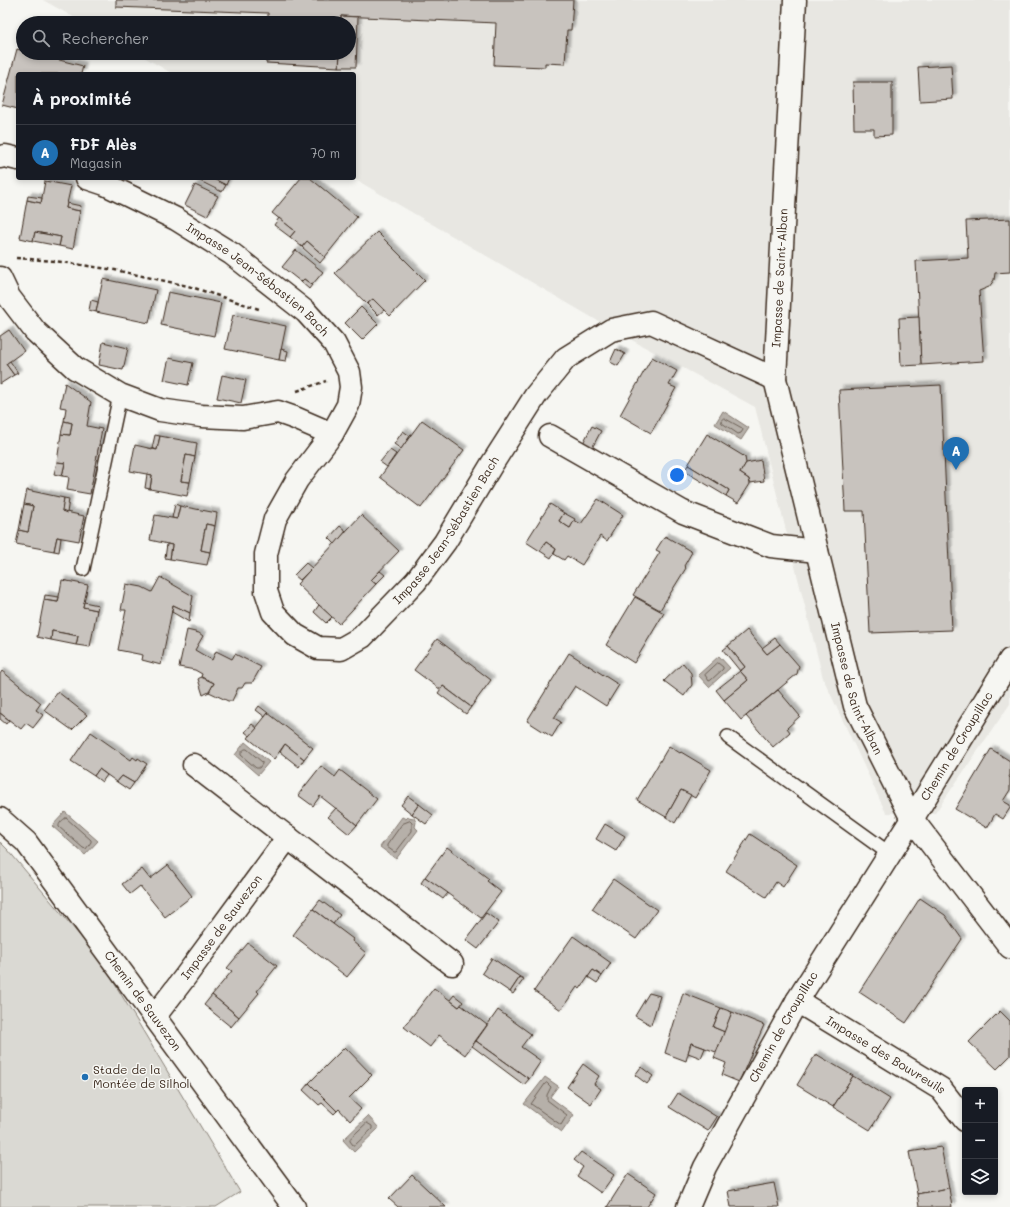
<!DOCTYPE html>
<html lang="fr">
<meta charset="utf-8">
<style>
:root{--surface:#171b24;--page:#242831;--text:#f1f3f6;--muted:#9ea1a6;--line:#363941;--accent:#1f6fb2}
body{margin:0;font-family:Mali,sans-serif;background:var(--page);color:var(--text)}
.controls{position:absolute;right:12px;bottom:12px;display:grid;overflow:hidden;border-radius:4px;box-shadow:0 2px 6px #0003}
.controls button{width:36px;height:36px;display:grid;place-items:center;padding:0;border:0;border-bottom:1px solid var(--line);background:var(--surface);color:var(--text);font:20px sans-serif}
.you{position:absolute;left:677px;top:475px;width:14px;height:14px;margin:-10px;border:3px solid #fff;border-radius:50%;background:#1a73e8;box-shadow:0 0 0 6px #1a73e833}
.badge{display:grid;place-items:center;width:26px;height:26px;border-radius:50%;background:var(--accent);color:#fff;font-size:13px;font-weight:700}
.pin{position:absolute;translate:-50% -33px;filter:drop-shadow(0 1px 2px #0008)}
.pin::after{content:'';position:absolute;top:21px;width:14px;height:12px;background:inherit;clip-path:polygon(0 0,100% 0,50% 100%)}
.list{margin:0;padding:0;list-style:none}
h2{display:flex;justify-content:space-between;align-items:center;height:52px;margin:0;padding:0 16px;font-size:17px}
h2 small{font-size:13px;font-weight:400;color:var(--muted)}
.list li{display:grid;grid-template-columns:26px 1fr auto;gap:12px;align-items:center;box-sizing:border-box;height:56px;padding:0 16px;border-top:1px solid var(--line)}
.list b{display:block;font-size:15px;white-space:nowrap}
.list p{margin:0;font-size:13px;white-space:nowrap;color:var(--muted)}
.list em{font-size:13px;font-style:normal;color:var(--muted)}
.icon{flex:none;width:22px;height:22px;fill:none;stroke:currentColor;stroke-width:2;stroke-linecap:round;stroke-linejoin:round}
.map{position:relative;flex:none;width:1010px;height:1207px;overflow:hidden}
.search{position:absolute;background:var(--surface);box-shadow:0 2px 6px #0003;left:16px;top:16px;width:340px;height:44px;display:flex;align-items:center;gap:10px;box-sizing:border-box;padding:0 14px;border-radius:22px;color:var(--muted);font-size:15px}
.panel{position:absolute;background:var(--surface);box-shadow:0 2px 6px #0003;left:16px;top:72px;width:340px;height:108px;border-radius:4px}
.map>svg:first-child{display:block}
</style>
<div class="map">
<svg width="1010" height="1207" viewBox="0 0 1010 1207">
<defs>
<filter id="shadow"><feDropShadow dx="3.5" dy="-3.5" stdDeviation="1" flood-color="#0004"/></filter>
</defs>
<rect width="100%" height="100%" fill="#f6f6f2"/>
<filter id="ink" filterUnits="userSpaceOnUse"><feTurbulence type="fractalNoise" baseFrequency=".025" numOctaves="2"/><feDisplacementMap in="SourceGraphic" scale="8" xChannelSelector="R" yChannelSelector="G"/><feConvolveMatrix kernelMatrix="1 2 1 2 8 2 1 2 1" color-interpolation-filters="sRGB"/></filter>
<g filter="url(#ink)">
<polygon fill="#e8e7e2" points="43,0 1010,0 1010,704 935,813 886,813 823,678 755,407 617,332 353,178 354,178 354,74 173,74 137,53 349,53 349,23 84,23"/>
<polygon fill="#dad9d3" stroke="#8a8278" points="0,842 8,850 101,961 240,1192 216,1207 0,1207"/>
<g fill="#b6b0a9" stroke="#857a71">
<polygon points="723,411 749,428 741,440 715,424"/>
<polygon points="719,656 730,668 709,687 698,675"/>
<polygon points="245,742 269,762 258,775 235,755"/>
<polygon points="65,812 98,841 85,855 52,826"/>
<polygon points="402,817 406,819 408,817 414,818 416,822 415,827 418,830 396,859 380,847"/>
<polygon points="545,1077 558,1086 550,1097 574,1115 562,1132 524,1104"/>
<polygon points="368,1116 379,1128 354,1152 343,1140"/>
</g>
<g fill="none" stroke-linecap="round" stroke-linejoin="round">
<g stroke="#6c6056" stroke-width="1">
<polygon points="724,418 742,428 743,430 741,433 738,434 722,423 721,421"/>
<polygon points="718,663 723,667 723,669 711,680 709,681 705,675"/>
<polygon points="245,749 247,749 262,762 262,764 259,768 256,768 241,755 241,753"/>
<path d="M66 818 91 840V842L86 849 83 848 59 827C58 824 63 819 66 818Z"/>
<polygon points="410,821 412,823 412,831 396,852 394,852 387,847 387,845 402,824"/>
<polygon points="547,1083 551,1087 547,1095 547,1100 567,1115 561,1125 531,1104 545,1084"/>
<polygon points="367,1123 372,1126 372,1129 355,1145 353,1145 350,1141 350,1139"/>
</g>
</g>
<g fill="#c8c3be" stroke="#3b2a1e" filter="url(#shadow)">
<polygon points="116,0 573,0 571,30 567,30 565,64 545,63 545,67 494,65 496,23 341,16 341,23 268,23 268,13 116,7"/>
<polygon points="341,16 358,17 356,67 339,67 340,53 349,53 349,23 341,23"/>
<polygon points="17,49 23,51 23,53 32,53 83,66 81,74 18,74 18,109 2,105"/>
<polygon points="266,53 340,53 339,67 266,63"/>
<polygon points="951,65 953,99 920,101 918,67"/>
<polygon points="853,82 892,82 892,135 874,136 874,129 854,129"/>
<polygon points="202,178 212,178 226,185 222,192 200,181"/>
<polygon points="212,178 229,178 226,185"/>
<polygon points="301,178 310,178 357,217 325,257 307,241 302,247 290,237 295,231 272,213"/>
<polygon points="45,181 71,186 66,208 80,211 73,249 59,246 61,237 35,232 33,241 20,238 27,200 41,203"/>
<polygon points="195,185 218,196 207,216 185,205"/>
<polygon points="28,196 42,198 41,203 27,200"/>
<polygon points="67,203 81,206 80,211 66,208"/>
<polygon points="279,218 295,231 290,237 274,225"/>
<polygon points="1010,219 1010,272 995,273 994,280 989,287 979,291 984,361 921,365 916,261 968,258 966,221"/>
<polygon points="35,232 61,237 59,246 33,241"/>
<polygon points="377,232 425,280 390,316 373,299 367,304 335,273"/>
<polygon points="307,241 325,257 320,263 302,247"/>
<polygon points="296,250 323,272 312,285 304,279 301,282 282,267"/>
<polygon points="103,279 156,290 149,323 96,312"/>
<polygon points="304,279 312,285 309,289 301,282"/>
<polygon points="168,292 221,303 214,336 161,325"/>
<polygon points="373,299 384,310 378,315 367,304"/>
<polygon points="91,300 98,302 96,312 89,310"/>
<polygon points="361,307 378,324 362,340 345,323"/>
<polygon points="233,315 286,326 279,360 225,349"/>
<polygon points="919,317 921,365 901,366 899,318"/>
<polygon points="9,330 24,351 6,364 14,375 0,384 0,336"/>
<polygon points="103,342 128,348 123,370 99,365"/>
<polygon points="281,349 288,351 286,361 279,360"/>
<polygon points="616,349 625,354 618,366 610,362"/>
<polygon points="652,357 677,371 669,385 676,388 651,433 620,415"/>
<polygon points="169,358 193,363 188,385 164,380"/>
<polygon points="10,361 18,373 14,375 6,364"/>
<polygon points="222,375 246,380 241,403 217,398"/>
<polygon points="65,383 91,402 87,426 102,429 90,494 67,490 69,477 62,476 65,463 57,462 61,434 70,435 72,423 64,421 66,408 60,407"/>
<polygon points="941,385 952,630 870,633 864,511 845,511 839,390"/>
<polygon points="422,420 464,450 421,508 380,477"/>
<polygon points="64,421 72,423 70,435 61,434"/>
<polygon points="592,426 601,431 592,448 583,443"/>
<polygon points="403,431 410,436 401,449 394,444"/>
<polygon points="707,434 745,457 746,463 740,473 749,479 750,484 738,503 726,496 729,490 688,465"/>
<polygon points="155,435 160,436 157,450 152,448"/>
<polygon points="160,436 197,443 195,457 186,455 181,481 190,482 187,496 150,489 152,475 130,471 135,445 157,450"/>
<polygon points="99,445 103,445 99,467 95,466"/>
<polygon points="390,450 396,454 387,467 380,462"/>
<polygon points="186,455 195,457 190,482 181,481"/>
<polygon points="761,460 764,481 750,483 749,479 740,473 746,463"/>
<polygon points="57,462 65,463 62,476 54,474"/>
<polygon points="688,465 729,490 726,496 684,471"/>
<polygon points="147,474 152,475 150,489 145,488"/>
<polygon points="27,490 64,498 62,511 84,516 79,541 57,537 54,551 16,544 19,530 28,532 33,506 24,504"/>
<polygon points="64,498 69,499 67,513 62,511"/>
<polygon points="598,499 623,515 607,541 600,536 582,565 567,556 564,560 554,554 556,549 546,542 540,551 526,542 550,504 564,513 559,521 570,528 574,520 581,524"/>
<polygon points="24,504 33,506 28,532 19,530"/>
<polygon points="175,504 180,506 177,519 172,518"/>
<polygon points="180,506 217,513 215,526 206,524 201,550 210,552 207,565 170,559 172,545 150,540 155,515 177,519"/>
<polygon points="564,513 575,519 570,528 559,521"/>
<polygon points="361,515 399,551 371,580 376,584 339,624 297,584"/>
<polygon points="206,524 215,526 210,552 201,550"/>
<polygon points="340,526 346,531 335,544 329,538"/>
<polygon points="665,536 692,552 684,566 686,568 660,610 633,595 660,552 656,550"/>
<polygon points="57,537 61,538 59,552 54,551"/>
<polygon points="546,542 556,549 551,558 540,551"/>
<polygon points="167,544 172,545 170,559 165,558"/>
<polygon points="306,563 312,568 300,580 294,575"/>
<polygon points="380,571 385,575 376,584 371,580"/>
<polygon points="160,577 193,596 190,613 173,605 161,665 142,660 143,655 118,650 126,610 121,610 126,584 142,587 152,592"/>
<polygon points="62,580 88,585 83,607 97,610 90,647 76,645 78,636 52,631 51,640 37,637 44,600 58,602"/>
<polygon points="45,595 59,597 58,602 44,600"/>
<polygon points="635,597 664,613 634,663 606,645"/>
<polygon points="84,602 98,605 97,610 83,607"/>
<polygon points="173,605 190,613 189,622 172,612"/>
<polygon points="319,605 332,617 326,623 314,612"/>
<polygon points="187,630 199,633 203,636 195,650 212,660 216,651 232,659 235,654 261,667 252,683 245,683 242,688 238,688 232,701 228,701 209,692 214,683 201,677 202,674 195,670 179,667"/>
<polygon points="747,630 767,654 780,644 799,666 797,674 741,720 724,700 748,680 740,671 745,667 728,646"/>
<polygon points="52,631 78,636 76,645 51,640"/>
<polygon points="775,638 780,644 767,654 762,648"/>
<polygon points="437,639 491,680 471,707 443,686 441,690 414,670"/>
<polygon points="728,646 745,667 740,671 723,650"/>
<polygon points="569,653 619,685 606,706 575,686 554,718 561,722 552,737 527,721"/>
<polygon points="683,663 691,673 692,685 684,696 664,681"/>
<polygon points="2,671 41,703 36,710 43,715 33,728 26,723 21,729 0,713 0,674"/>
<polygon points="740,671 748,680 724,700 716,690"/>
<polygon points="201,677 214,683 209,692 203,695 198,679"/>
<polygon points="443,686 471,707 466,714 438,693"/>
<polygon points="778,690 800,716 787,728 790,732 773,747 746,716"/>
<polygon points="58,692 87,715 72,730 44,710"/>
<polygon points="259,706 268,713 265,717 256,710"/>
<polygon points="0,713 9,720 6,724 0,719"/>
<polygon points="268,713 313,748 304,759 285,744 274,759 248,738"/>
<polygon points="252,724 257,728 250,736 245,732"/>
<polygon points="91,732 131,760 133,757 137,760 138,758 147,764 134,783 122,776 117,782 99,769 94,776 71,761"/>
<polygon points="285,744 304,759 299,767 280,752"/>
<polygon points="669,746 680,753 681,752 711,770 695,798 681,790 666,817 637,800"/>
<polygon points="991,749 1010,761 1010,775 1009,777 1010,778 1010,790 1003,801 1010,805 1010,808 1003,819 995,814 987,828 955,809"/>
<polygon points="321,766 335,777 340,770 377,799 357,825 320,796 313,806 298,795"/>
<polygon points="99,769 107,775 102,782 94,776"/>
<polygon points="122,776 134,783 129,790 117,782"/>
<polygon points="681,790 691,795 675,823 666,817"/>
<polygon points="408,796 419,804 412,814 401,805"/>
<polygon points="419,804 433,815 426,824 412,814"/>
<polygon points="336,808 357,825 349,834 328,817"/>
<polygon points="605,824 625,836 616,851 596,839"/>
<polygon points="750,834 797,865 783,887 776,882 766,897 726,871"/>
<polygon points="447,847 489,879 487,881 501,892 481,918 425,877"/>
<polygon points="168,865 192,896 165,917 140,886 130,894 122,884 142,869 150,879"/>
<polygon points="425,877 448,893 443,899 421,883"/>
<polygon points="613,879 657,910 636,939 592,909"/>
<polygon points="920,898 945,915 962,939 906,1023 859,992"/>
<polygon points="320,900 340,915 333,924 313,909"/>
<polygon points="313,909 353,939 352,941 366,953 347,977 293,935"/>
<polygon points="486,913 499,922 478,949 466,940"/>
<polygon points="573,936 611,963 602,976 593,970 580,989 577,987 561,1010 534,991"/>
<polygon points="248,943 277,966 257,991 259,993 239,1017 212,995 232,971 227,968"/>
<polygon points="492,958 520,977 510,992 482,973"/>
<polygon points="593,970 602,976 597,983 588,977"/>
<polygon points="520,977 524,979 513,994 510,992"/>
<polygon points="434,988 459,1007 461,1005 487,1025 465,1055 439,1035 430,1047 404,1027"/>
<polygon points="649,993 660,996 651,1025 635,1016"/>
<polygon points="683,993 721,1008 713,1027 725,1032 716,1052 691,1043 686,1061 665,1053"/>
<polygon points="212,995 239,1017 231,1027 204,1005"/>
<polygon points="454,995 463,1002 459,1007 450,1000"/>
<polygon points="721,1008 732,1012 725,1032 713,1027"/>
<polygon points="498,1010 531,1034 521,1047 541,1061 529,1079 476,1041"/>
<polygon points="1000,1011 1010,1021 1010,1056 997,1069 969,1042"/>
<polygon points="732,1012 764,1025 739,1082 722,1075 726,1063 714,1058"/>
<polygon points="476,1041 529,1079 524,1085 472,1046"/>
<polygon points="691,1043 705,1048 701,1058 688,1053"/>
<polygon points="345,1047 372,1075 349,1098 361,1109 350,1121 339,1109 337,1111 309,1083"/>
<polygon points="816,1054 853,1076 833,1107 797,1085"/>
<polygon points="583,1064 599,1076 594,1084 601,1089 591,1104 567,1087"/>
<polygon points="641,1067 653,1076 647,1084 635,1075"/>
<polygon points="853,1076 890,1099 870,1130 833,1107"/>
<polygon points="309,1083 337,1111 334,1114 322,1103 319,1105 303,1090"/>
<polygon points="678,1093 717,1117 708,1131 669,1107"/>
<polygon points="941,1147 949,1188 917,1194 909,1152"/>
<polygon points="581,1152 614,1175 601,1193 577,1176 583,1167 574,1160"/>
<polygon points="628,1174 656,1193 647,1207 607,1207"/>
<polygon points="412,1175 446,1207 398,1207 389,1199"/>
<polygon points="774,1183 779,1207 731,1207 728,1191"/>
<polygon points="949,1188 952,1207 919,1207 917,1194"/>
</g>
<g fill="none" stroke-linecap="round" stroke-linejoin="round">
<g stroke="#3b2a1e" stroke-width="16">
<g id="service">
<polyline points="83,569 120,395"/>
<polyline points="728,737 890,854"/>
</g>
</g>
<g stroke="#3b2a1e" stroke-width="25">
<g id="minor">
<path id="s1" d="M795 0 775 379 855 706 912 819 1010 947"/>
<polyline points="0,157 5,156 18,159"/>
<path id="s2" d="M87 178 105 184 176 219 232 254 306 312 334 343 349 372 351 387 348 405 332 434 297 480 275 519 266 554V591L273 612 295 635 318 648 341 649 362 637 416 581 445 542 492 464 536 395 566 358 611 330 651 322 775 379"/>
<polyline points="0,278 9,297 35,331 75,368 120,395 160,410 201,416 243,418 278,412 295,418 332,434"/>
<polyline points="550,436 683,512 771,546 817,551"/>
<polyline points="194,765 452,964"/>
<path id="s3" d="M0 819 26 842 294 1207"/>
<path id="s4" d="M797 1001 941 1089 965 1120"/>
<path id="s5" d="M155 1016 185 977 288 837"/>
<path id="s6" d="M688 1207 705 1167 797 1001 912 819 1010 660"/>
</g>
</g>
<g stroke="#3b2a1e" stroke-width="2.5" stroke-dasharray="4 3" stroke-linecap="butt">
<polyline points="16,258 55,261 115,270 188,286 259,309"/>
<polyline points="297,391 326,381"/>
</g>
<use href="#service" stroke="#f6f6f2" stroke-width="13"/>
<use href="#minor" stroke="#f6f6f2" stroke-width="22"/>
</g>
</g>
<circle fill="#1f6fb2" stroke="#f6f6f2" stroke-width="1.5" cx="85" cy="1077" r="4"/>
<g text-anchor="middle" stroke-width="3" stroke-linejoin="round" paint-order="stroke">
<g font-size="12" fill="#3b2a1e" stroke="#f6f6f2">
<text transform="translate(780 278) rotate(-87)" y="4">Impasse de Saint-Alban</text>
<text dy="4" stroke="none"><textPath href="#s2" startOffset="200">Impasse Jean-Sébastien Bach</textPath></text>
<text dy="4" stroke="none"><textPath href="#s2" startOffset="839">Impasse Jean-Sébastien Bach</textPath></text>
<text dy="4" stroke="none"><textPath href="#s1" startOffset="700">Impasse de Saint-Alban</textPath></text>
<text dy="4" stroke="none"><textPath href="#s6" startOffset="534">Chemin de Croupillac</textPath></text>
<text dy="4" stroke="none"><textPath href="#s5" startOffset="111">Impasse de Sauvezon</textPath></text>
<text dy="4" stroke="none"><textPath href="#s3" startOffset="232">Chemin de Sauvezon</textPath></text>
<text dy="4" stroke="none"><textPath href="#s6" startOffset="204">Chemin de Croupillac</textPath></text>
<text dy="4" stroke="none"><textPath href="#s4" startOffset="104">Impasse des Bouvreuils</textPath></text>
</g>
<g font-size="12" fill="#3b2a1e" stroke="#f6f6f2" text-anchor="start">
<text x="93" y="1074">Stade de la<tspan x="93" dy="14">Montée de Silhol</tspan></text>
</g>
</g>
</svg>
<div class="controls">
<button>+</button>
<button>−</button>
<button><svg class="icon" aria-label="layers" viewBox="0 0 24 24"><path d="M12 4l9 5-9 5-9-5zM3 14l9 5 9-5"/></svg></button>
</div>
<div class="you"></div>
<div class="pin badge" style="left:956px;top:470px">A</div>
<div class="search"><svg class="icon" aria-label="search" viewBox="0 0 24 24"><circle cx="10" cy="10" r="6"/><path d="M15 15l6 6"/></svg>Rechercher</div>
<section class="panel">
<h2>À proximité<small></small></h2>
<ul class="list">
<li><span class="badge">A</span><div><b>FDF Alès</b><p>Magasin</p></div><em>70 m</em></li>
</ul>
</section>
</div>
